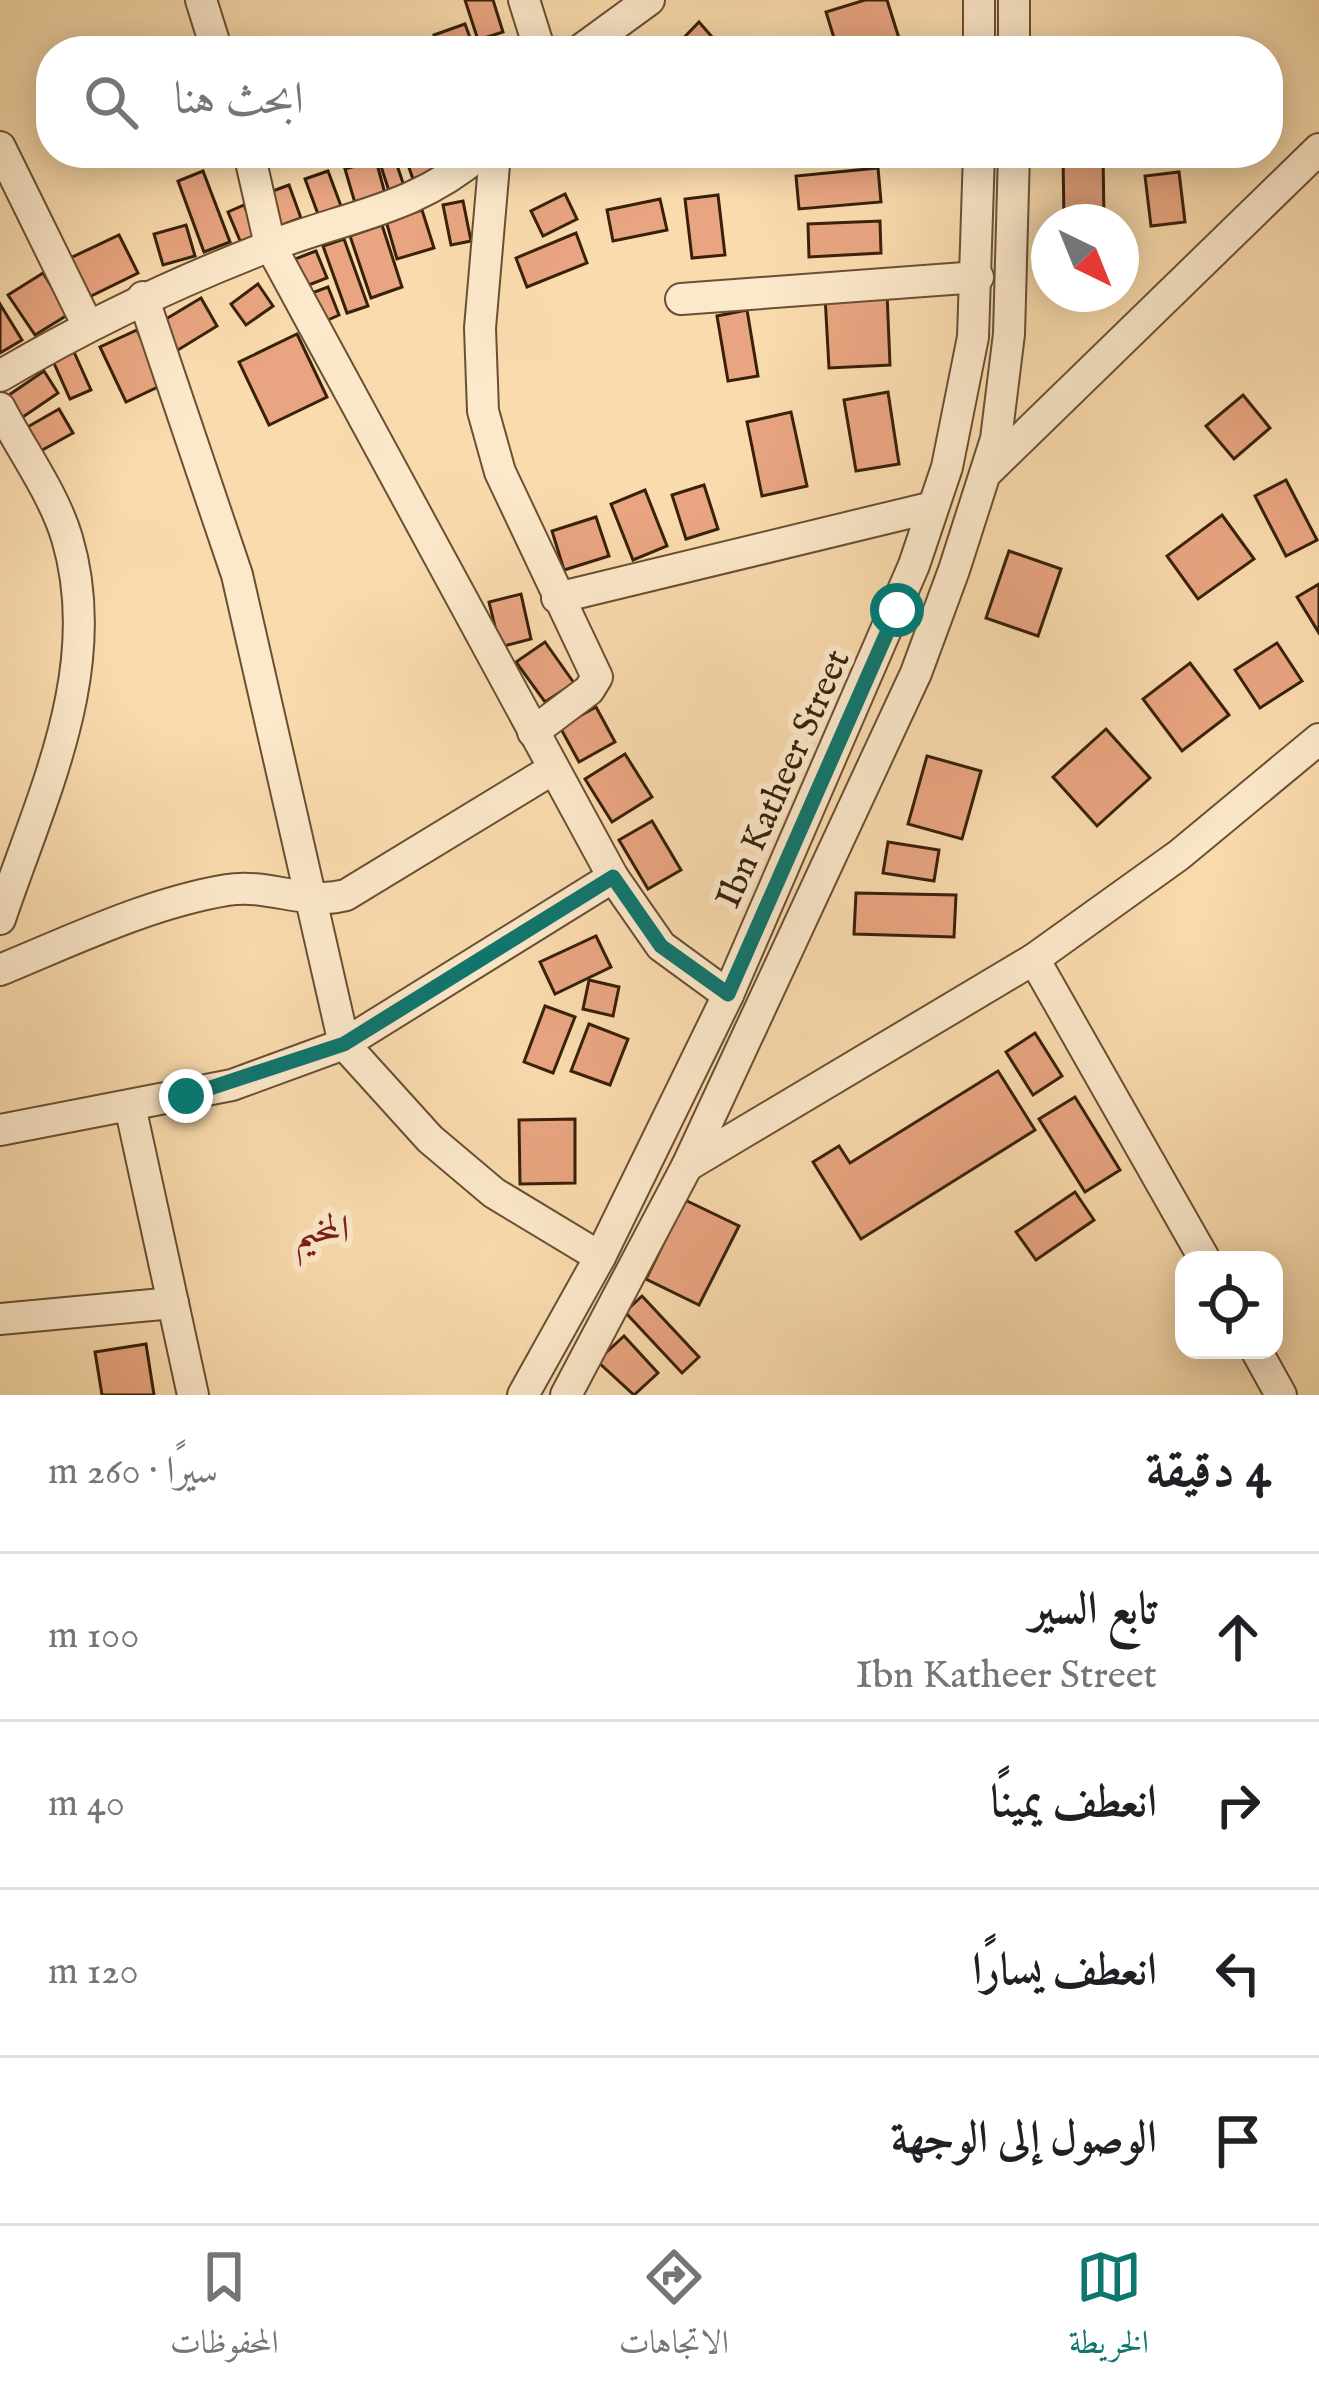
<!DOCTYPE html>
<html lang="ar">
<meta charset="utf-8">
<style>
:root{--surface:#fff;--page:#f2f2f2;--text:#202124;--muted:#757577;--line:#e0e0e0;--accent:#0f766e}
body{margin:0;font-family:"IM FELL English",Amiri,serif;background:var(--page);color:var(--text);direction:rtl}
.controls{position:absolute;right:36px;bottom:36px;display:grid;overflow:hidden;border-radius:24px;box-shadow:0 6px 30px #0003}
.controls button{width:108px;height:108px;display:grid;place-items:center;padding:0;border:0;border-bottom:3px solid var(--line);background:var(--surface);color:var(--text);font:60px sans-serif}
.compass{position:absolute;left:1031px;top:204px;width:108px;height:108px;border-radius:50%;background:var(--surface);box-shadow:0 6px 30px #0003;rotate:137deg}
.stop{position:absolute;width:36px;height:36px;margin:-27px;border:9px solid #0f766e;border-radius:50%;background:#fff}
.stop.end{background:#0f766e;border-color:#fff;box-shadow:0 3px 12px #0008}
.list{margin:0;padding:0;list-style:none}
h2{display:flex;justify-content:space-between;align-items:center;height:156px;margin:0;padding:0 48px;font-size:51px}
h2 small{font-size:39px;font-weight:400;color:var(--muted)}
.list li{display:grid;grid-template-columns:78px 1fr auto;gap:36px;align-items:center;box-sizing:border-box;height:168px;padding:0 48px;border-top:3px solid var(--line)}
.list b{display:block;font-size:45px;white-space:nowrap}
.list p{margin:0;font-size:39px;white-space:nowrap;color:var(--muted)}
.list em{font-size:39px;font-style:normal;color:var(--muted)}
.icon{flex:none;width:66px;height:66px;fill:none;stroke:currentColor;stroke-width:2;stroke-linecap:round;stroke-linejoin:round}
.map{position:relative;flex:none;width:1319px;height:1395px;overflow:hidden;direction:ltr}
.search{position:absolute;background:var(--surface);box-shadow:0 6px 30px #0003;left:36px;right:36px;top:36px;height:132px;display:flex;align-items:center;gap:30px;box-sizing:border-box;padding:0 42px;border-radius:48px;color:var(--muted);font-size:45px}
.sheet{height:828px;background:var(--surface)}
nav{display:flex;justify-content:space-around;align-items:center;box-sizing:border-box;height:168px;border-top:3px solid var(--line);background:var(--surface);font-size:33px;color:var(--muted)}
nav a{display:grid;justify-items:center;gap:6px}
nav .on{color:var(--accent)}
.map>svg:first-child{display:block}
</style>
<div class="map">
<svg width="1319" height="1395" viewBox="0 0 1319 1395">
<rect width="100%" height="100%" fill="#fadbad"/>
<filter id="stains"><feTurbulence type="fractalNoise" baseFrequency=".00167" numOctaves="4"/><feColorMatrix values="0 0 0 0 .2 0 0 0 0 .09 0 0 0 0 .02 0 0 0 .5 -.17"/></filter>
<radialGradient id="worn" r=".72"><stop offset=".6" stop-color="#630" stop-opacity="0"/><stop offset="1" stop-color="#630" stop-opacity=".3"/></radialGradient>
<g fill="#e9a581" stroke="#38210a" stroke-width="3">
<polygon points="465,0 493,0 503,32 478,40"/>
<polygon points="865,0 887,0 903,51 838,51 826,12"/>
<polygon points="699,22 720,46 714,51 671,51"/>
<polygon points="465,24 475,51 440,51 434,35"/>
<polygon points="393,153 404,186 389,191 377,154"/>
<polygon points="404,153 441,153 447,171 414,182"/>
<polygon points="1103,153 1104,222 1064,222 1063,154"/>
<polygon points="376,160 387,201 357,210 345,169"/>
<polygon points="878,168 881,202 799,209 796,176"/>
<polygon points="203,171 230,242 204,252 178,181"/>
<polygon points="328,171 341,206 318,214 305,179"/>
<polygon points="1179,172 1185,222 1151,226 1145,176"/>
<polygon points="289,185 301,218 274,228 262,195"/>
<polygon points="565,194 577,219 543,236 531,211"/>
<polygon points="718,195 725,255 692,258 685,199"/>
<polygon points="660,199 667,230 613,241 607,210"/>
<polygon points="463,201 471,241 451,245 443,205"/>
<polygon points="244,205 257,236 241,243 228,212"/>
<polygon points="422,210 434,248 397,259 386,221"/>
<polygon points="880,221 881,253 809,257 808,224"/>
<polygon points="186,225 195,256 163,265 154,234"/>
<polygon points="382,225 402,287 371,298 350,236"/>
<polygon points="576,233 587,263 527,287 516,258"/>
<polygon points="119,235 138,273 85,299 66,260"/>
<polygon points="344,239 368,306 347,313 323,246"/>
<polygon points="316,251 327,278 306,286 295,259"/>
<polygon points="43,273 69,314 35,335 8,295"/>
<polygon points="258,284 273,306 246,325 231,304"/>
<polygon points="328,287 339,315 321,323 309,294"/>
<polygon points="887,293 890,365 829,368 825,296"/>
<polygon points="201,298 217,326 173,353 156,325"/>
<polygon points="0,304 22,340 0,353"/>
<polygon points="747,310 758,376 728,381 717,316"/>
<polygon points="137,330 162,385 126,402 100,347"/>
<polygon points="297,334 327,397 269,425 239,362"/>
<polygon points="74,352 91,390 70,399 53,361"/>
<polygon points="44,371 58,393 20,419 6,397"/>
<polygon points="888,392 899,464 856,471 844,400"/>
<polygon points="1243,395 1270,428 1234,459 1206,426"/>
<polygon points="59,409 73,433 37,453 24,429"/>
<polygon points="791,412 807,486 762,496 747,422"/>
<polygon points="1286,480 1317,540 1286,556 1255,496"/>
<polygon points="704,485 718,529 686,539 672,495"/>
<polygon points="645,490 667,546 633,560 611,504"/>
<polygon points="1222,515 1254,559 1198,599 1167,556"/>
<polygon points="596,517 609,556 564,570 552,531"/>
<polygon points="1009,551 1061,569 1038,636 986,618"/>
<polygon points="1319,584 1319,633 1297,597"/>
<polygon points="521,594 531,639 500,647 489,602"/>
<polygon points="545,642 574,683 545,702 516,662"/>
<polygon points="1277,643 1302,681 1260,708 1235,670"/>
<polygon points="1190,663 1229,715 1182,751 1143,699"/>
<polygon points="596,707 615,742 579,762 560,727"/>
<polygon points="1106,729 1150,778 1097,826 1053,777"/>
<polygon points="625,754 652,797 612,822 585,779"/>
<polygon points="927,756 981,771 962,839 908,824"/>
<polygon points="652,821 681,870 648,889 619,840"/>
<polygon points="888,842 939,850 934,881 883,873"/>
<polygon points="856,893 956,895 954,937 854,934"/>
<polygon points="596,936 611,967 555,994 540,962"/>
<polygon points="589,980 619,987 613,1016 583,1009"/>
<polygon points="545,1006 575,1017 553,1073 524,1062"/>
<polygon points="589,1024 628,1039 610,1085 571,1071"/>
<polygon points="1035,1033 1062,1076 1033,1095 1006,1052"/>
<polygon points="998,1071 1035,1130 861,1239 813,1162 839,1146 850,1163"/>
<polygon points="1075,1097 1120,1170 1085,1192 1039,1119"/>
<polygon points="575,1119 575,1183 520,1184 519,1120"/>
<polygon points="1075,1192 1094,1220 1036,1260 1016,1232"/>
<polygon points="685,1200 739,1226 699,1305 646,1279"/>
<polygon points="642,1296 699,1357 682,1373 625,1312"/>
<polygon points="624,1336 658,1373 634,1395 597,1361"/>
<polygon points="146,1344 154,1395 102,1395 95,1352"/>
</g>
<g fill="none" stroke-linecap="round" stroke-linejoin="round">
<g stroke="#685033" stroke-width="34">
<g id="minor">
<polyline points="201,0 217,51"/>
<polyline points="524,0 540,51"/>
<polyline points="1014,0 1014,51"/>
<polyline points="579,51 649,0"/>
<polyline points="979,51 979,0"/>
<polyline points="0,147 87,324"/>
<polyline points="249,153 270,245 613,877 661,946 728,995"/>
<polyline points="495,153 480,328 483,411 500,472 597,677 589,690 533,732"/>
<polyline points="143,297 237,575 344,1044 430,1139 494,1193 600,1257"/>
<polyline points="681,299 978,277"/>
<path d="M0 376C86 325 172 284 265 248 345 216 414 211 481 153"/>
<path d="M0 408C21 449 54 494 67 538 106 669 41 797 0 919"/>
<polyline points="988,471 1319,149"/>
<polyline points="557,598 933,507"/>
<polyline points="1034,959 1205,1260"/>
<path d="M0 970C73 940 149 903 227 890 268 883 306 906 346 895L553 769"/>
<polyline points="130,1106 193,1395"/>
<polyline points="0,1130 232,1085 344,1044 613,877"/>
<polyline points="687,1166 1034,959 1179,855 1319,739"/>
<polyline points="0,1319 173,1303"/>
<polyline points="1256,1350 1281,1395"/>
<polyline points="523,1395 600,1257 728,995 914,565 947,467 973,337 979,153"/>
<polyline points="566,1395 687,1166 916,673 954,570 996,439 1009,334 1014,153"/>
</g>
</g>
<use href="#minor" stroke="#fce8ca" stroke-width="30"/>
</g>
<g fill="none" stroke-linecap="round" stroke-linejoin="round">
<polyline stroke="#0f766e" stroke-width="15" points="186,1096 344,1044 613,877 661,946 728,994 897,610"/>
</g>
<g text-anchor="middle" stroke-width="12" stroke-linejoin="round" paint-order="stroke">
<g font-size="36" fill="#38210a" stroke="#fce8ca">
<text transform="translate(781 778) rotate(-66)" y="13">Ibn Katheer Street</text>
</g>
<g font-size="39" fill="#7a1f14" stroke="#fce8ca">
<text x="322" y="1242">المخيم</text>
</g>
</g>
<rect width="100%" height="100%" filter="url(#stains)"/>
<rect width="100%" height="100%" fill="url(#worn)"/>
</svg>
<div class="controls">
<button><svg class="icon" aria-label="locate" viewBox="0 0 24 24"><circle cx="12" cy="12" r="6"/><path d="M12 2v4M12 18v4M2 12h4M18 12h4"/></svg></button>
</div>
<svg class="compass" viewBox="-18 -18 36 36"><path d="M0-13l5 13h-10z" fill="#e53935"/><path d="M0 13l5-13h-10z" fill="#757577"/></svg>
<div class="stop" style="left:897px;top:610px"></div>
<div class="stop end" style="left:186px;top:1096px"></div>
<div class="search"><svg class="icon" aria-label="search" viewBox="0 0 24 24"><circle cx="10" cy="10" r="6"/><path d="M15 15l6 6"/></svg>ابحث هنا</div>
</div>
<section class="sheet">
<h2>4 دقيقة<small>سيرًا · 260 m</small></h2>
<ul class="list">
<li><svg class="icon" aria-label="ahead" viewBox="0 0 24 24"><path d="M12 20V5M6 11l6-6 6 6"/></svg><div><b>تابع السير</b><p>Ibn Katheer Street</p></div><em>100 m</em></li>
<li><svg class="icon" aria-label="right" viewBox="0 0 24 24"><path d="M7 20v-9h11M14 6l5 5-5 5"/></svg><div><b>انعطف يمينًا</b></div><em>40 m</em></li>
<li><svg class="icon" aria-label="left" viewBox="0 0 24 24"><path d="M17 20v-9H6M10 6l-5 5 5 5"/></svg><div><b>انعطف يسارًا</b></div><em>120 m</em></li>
<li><svg class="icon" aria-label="arrive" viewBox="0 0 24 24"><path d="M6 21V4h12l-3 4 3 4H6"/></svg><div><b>الوصول إلى الوجهة</b></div></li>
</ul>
</section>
<nav>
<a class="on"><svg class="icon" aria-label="map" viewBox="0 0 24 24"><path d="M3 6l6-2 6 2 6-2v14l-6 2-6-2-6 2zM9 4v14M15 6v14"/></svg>الخريطة</a>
<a><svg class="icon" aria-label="directions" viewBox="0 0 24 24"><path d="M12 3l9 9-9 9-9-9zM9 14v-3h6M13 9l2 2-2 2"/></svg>الاتجاهات</a>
<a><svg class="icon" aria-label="saved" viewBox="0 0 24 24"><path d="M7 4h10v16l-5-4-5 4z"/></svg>المحفوظات</a>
</nav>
